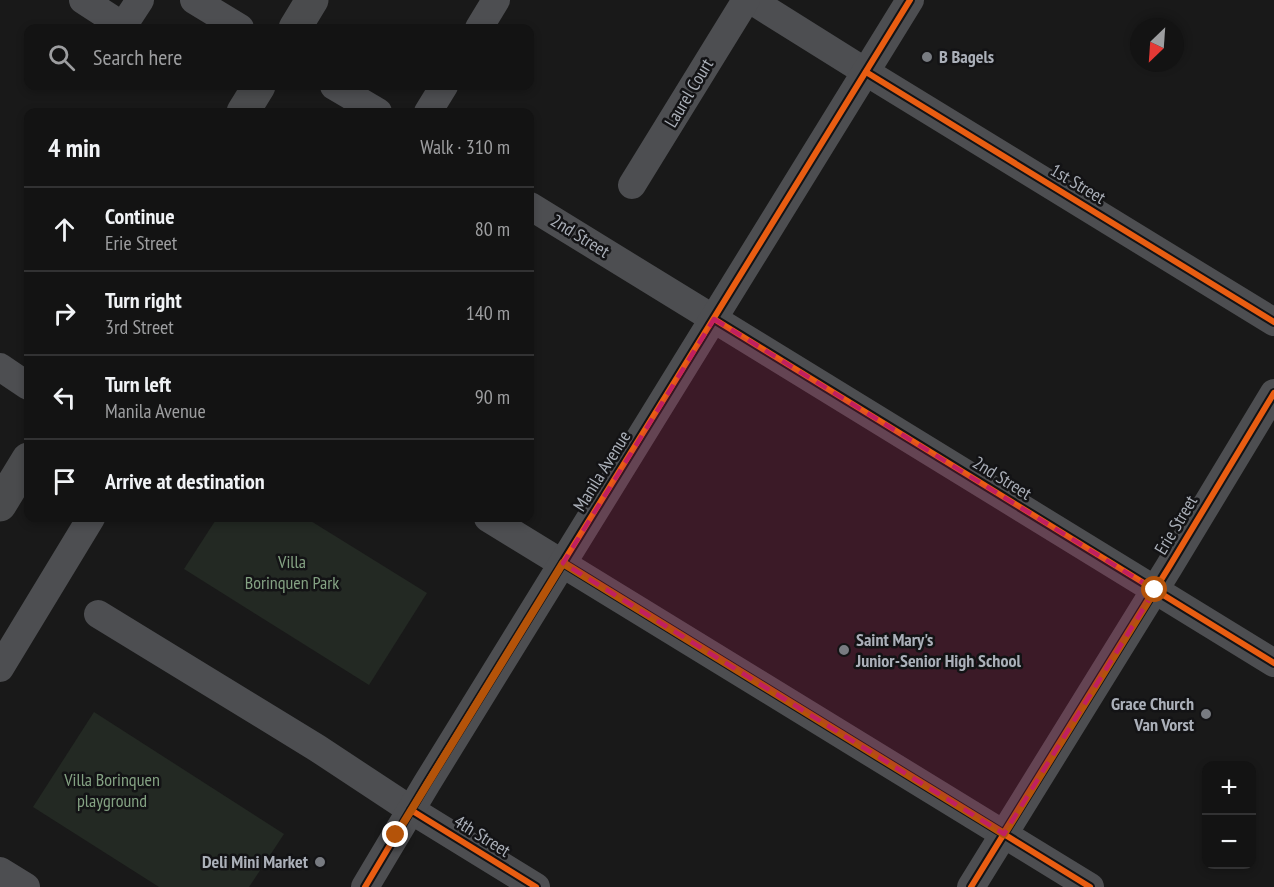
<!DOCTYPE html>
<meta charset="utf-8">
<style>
:root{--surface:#131313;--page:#202021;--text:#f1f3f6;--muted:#9d9ea0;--line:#323233}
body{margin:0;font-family:"PT Sans Narrow",sans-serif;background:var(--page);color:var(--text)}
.controls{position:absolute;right:18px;bottom:18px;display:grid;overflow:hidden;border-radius:12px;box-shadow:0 3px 9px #0003}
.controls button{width:54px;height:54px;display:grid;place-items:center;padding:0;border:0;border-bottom:2px solid var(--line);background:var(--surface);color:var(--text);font:30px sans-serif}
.compass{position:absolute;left:1130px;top:18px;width:54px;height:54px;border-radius:50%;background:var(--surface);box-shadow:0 3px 9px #0003;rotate:205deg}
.stop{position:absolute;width:18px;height:18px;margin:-14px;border:4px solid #b45309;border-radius:50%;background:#fff}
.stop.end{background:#b45309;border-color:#fff;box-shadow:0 2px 6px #0008}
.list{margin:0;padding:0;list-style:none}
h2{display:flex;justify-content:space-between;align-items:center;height:78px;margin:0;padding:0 24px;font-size:26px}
h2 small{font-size:20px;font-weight:400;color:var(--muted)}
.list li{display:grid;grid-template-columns:39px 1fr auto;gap:18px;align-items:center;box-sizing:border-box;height:84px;padding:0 24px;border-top:2px solid var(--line)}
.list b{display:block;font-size:22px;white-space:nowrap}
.list p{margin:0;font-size:20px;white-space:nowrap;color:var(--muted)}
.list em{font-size:20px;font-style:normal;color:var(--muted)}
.icon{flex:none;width:33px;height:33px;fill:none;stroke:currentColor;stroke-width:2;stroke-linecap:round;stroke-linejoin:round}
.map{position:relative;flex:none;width:1274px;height:887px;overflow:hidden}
.search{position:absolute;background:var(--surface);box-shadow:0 3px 9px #0003;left:24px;top:24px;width:510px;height:66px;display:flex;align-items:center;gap:15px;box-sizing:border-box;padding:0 21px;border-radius:12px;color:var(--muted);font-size:22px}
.panel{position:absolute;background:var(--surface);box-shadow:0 3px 9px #0003;left:24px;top:108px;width:510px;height:414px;border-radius:12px}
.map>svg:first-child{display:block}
</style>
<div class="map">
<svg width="1274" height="887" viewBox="0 0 1274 887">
<rect width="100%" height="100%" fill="#191919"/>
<g fill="#232923">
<polygon points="217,518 306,518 427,593 369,685 184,569"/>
<polygon points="94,712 284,834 249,887 159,887 33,807"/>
</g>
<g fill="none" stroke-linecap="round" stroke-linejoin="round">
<g stroke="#4d4e51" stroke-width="28">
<polyline points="83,0 123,26 140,0"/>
<polyline points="194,0 240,28"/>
<polyline points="751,0 866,72 1274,322"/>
<polyline points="479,28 496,0"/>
<polyline points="334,86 378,112"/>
<polyline points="428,112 444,86"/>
<polyline points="632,185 746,0"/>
<polyline points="530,206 1274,663"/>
<polyline points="0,367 28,386"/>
<polyline points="488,518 1090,887"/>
<polyline points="98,614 317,748 411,810 536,887"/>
<polyline points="0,668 91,518"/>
<polyline points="0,871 26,887"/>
<polyline points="365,887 427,783 910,0"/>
<polyline points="971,887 1169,567 1274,393"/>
</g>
<g stroke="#4a4b4d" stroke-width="33">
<polyline points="295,28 312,0"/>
<polyline points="243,112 259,86"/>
<polyline points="0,505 28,459"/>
</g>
<g stroke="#131315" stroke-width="10">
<g id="cycleway">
<polyline points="866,72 1274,322"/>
<polyline points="714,319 1274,663"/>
<polyline points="563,563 1090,887"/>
<polyline points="411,810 536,887"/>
<polyline points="365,887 427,783 910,0"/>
<polyline points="971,887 1169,567 1274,393"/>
</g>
</g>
<use href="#cycleway" stroke="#e95d12" stroke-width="6"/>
</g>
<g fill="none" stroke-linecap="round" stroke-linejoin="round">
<polyline stroke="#b45309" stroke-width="8" points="396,835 563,563 1004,834 1155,590"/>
</g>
<path fill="#c12060" fill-opacity="0.2" stroke="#c12060" stroke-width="4.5" stroke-dasharray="12 8" stroke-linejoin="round" d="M714 319 1155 590 1004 834 563 563Z"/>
<g fill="#787b81" stroke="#131315" stroke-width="2">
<circle cx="927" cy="57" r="6"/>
<circle cx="844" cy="650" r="6"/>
<circle cx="1206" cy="714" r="6"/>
<circle cx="320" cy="862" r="6"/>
</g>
<g text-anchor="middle" stroke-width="5" stroke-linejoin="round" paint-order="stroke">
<g font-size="18" font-weight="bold" fill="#abb0b9" stroke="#131315" text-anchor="start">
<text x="939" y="63">B Bagels</text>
<text x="856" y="646">Saint Mary's<tspan x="856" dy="21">Junior-Senior High School</tspan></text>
<text x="1194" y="710" text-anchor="end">Grace Church<tspan x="1194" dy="21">Van Vorst</tspan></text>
<text x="308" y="868" text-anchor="end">Deli Mini Market</text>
</g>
<g font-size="18" fill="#abb0b9" stroke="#131315">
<text transform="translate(689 93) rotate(-59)" y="6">Laurel Court</text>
<text transform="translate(1078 184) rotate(31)" y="6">1st Street</text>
<text transform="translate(580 236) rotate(32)" y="6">2nd Street</text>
<text transform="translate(602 471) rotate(-58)" y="6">Manila Avenue</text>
<text transform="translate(1002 478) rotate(32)" y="6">2nd Street</text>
<text transform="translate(1176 525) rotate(-59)" y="6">Erie Street</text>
<text transform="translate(482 836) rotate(32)" y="6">4th Street</text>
</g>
<g font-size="18" fill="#84a283" stroke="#131315">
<text x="292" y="568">Villa<tspan x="292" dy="21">Borinquen Park</tspan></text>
<text x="112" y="786">Villa Borinquen<tspan x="112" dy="21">playground</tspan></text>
</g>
</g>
</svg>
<div class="controls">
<button>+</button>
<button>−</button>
</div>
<svg class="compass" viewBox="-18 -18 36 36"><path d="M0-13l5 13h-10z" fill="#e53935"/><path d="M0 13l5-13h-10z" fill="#9d9ea0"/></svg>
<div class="stop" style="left:1155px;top:590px"></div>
<div class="stop end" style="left:396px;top:835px"></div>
<div class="search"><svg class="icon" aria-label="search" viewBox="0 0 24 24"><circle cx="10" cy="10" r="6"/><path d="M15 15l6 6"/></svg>Search here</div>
<section class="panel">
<h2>4 min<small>Walk · 310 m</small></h2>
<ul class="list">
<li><svg class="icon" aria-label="ahead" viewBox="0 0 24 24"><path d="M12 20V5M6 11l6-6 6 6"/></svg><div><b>Continue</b><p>Erie Street</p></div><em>80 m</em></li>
<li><svg class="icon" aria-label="right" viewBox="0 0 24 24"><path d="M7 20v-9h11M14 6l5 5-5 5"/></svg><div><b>Turn right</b><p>3rd Street</p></div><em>140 m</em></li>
<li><svg class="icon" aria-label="left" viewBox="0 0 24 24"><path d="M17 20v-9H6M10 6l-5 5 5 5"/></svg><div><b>Turn left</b><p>Manila Avenue</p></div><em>90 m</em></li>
<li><svg class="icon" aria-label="arrive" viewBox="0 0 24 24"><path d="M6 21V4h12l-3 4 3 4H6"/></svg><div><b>Arrive at destination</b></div></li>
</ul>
</section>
</div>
